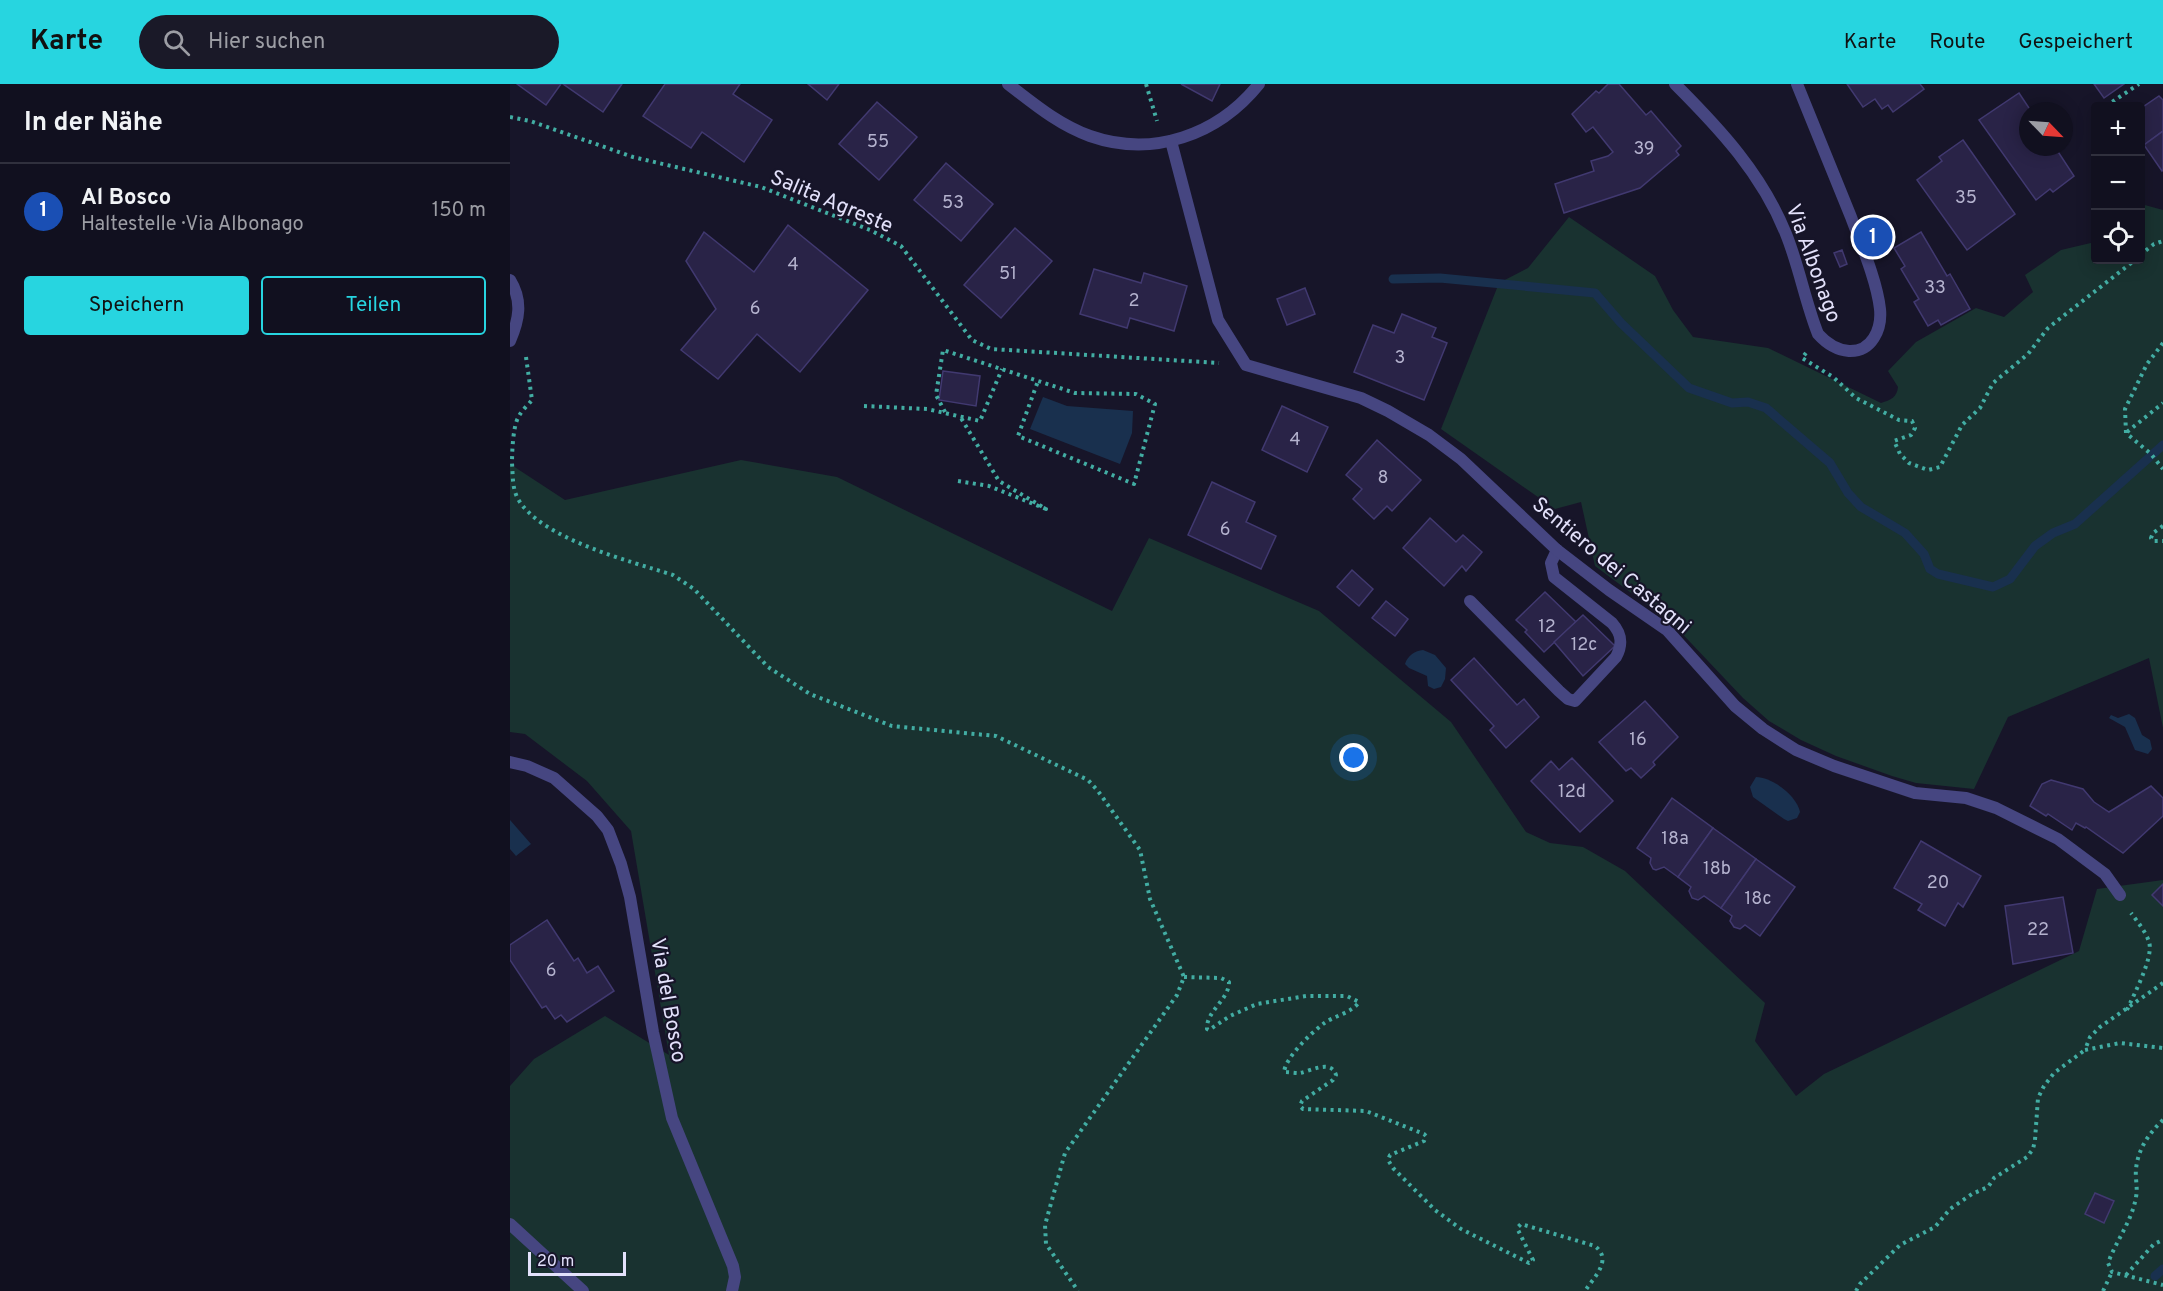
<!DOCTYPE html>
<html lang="de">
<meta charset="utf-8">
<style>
:root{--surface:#11101f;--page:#1a1928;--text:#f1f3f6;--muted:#9c9da4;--line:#30303d;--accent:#27d5e0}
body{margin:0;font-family:Overpass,sans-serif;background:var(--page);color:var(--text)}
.controls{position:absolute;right:18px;top:18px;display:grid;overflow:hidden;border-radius:6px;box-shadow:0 3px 15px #0003}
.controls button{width:54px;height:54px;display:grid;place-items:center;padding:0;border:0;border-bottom:2px solid var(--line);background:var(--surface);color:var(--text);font:30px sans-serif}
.compass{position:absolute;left:1509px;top:18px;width:54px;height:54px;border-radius:50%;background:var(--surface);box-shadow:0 3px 15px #0003;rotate:115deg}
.scale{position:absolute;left:18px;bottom:15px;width:98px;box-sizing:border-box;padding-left:6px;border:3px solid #e3e1fb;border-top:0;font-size:16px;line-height:21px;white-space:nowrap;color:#e3e1fb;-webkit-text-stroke:4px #171529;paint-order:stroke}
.you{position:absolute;left:844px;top:674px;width:21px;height:21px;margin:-15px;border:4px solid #fff;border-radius:50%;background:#1a73e8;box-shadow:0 0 0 9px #1a73e833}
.badge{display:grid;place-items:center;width:39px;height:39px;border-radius:50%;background:var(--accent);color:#fff;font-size:20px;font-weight:700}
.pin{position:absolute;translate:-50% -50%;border:3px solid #fff;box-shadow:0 2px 6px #0006}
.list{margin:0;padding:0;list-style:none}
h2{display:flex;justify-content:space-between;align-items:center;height:78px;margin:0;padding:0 24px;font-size:26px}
h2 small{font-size:20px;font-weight:400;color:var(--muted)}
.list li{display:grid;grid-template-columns:39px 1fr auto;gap:18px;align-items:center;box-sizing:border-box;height:96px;padding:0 24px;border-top:2px solid var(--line)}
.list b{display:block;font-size:22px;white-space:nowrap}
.list p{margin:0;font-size:20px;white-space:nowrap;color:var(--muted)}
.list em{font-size:20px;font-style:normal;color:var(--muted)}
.actions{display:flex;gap:12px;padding:18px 24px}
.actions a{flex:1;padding:14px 0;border:2px solid var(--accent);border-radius:6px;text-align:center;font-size:21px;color:var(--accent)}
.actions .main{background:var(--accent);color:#111}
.icon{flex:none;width:33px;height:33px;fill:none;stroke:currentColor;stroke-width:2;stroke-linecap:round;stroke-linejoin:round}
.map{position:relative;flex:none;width:1653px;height:1207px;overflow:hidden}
header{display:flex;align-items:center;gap:36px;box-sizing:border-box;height:84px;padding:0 30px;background:var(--accent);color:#111}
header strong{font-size:28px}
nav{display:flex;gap:33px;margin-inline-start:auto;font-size:21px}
.search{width:420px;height:54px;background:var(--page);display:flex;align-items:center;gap:15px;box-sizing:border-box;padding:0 21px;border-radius:33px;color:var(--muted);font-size:22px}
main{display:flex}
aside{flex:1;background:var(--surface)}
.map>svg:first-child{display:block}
</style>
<header>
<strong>Karte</strong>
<div class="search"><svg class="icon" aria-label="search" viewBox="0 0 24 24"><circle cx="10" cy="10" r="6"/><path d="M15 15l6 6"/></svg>Hier suchen</div>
<nav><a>Karte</a><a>Route</a><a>Gespeichert</a></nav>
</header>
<main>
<aside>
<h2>In der Nähe<small></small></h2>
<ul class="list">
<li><span class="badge" style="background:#1a4fb4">1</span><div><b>Al Bosco</b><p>Haltestelle · Via Albonago</p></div><em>150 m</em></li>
</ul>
<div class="actions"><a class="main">Speichern</a><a>Teilen</a></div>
</aside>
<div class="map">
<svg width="1653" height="1207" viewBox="0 0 1653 1207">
<rect width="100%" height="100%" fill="#171529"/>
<g fill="#193230">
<path d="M1631 120 1653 126V644L1639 574 1498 633 1464 705 1406 699 1382 692 1326 672 1291 656 1259 637 1233 614 1163 540 1085 482 1071 418 1045 425 931 345 989 199 1018 184 1059 133 1145 192 1163 226 1183 253 1258 264 1371 319C1381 316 1387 313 1388 303L1378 287 1406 258 1466 224 1494 233 1523 208 1515 191 1551 166 1585 158 1586 176H1630Z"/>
<polygon points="231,376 327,393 602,527 639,454 809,527 941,638 1016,748 1040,759 1073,763 1115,787 1255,919 1245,957 1286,1012 1314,990 1569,867 1587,805 1653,796 1653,1207 0,1207 0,1002 24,975 95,932 159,971 121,747 77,697 15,650 0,648 0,380 55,416"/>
</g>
<g fill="#19304e">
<polygon points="533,313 557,322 623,327 622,349 610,380 520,345"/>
<path d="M913 566 925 571 936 584 935 595 931 603 924 605 918 602 917 592 899 584 895 580C898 571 905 567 913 566Z"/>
<polygon points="1619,630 1625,634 1632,651 1640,656 1642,665 1638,670 1625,666 1615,643 1599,634 1601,631 1608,634"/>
<path d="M1246 693C1262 693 1287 712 1290 728L1287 734 1278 737 1274 735 1243 713 1240 703Z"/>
<polygon points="0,736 21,760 6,772 0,765"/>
</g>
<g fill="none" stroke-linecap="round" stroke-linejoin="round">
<g stroke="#19304e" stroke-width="9">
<polyline points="883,195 930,194 1085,209 1111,239 1179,304 1222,319 1238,318 1256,324 1320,379 1338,409 1351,423 1395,449 1414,470 1420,485 1428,490 1483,503 1500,495 1525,462 1543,449 1565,440 1653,361"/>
<polyline points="1645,1192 1653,1185"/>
</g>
</g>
<g fill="#292347" stroke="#413970" stroke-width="1.5">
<polygon points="7,0 51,0 36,21"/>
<polygon points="53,0 112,0 93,28"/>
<polygon points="155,0 230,0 223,10 262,36 234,78 192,48 181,64 133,32"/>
<polygon points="298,0 329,0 317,16"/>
<polygon points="671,0 710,0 702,17"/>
<polygon points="1098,0 1109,0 1136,31 1141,27 1171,62 1166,67 1169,71 1130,104 1054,129 1045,100 1084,87 1081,77 1098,72 1103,68 1083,43 1076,48 1062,30 1086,7 1089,9"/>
<polygon points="1337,0 1410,0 1414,5 1383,28 1378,21 1372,25 1365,15 1353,23"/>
<polygon points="1584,0 1614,0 1594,14"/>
<polygon points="1509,9 1521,27 1518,27 1518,63 1545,63 1564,92 1543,108 1540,105 1526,116 1469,36"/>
<polygon points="1649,12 1653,16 1653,47 1630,64 1630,25"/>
<polygon points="367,18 407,53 369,96 329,60"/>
<polygon points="1653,47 1653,86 1652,87 1634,61"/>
<polygon points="1453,56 1505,130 1457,166 1407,96 1432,77 1429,73"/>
<polygon points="436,79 483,120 451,157 404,116"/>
<polygon points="278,141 358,206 290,288 247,250 208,295 171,266 206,225 176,177 194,148 244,188"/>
<polygon points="505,144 542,177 491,234 454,201"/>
<polygon points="1411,148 1437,192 1440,190 1460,225 1431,241 1428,236 1418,242 1404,218 1409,215 1391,185 1395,182 1384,164"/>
<polygon points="1332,166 1337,180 1330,183 1324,169"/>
<polygon points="584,185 631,199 634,189 677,202 664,247 620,234 617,244 570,230"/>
<polygon points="795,204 805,230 777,241 767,215"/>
<polygon points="892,230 926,244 922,253 937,259 914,316 844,288 863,241 884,249"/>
<polygon points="433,287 470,292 466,322 429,316"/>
<polygon points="772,322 818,343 797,388 752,366"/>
<polygon points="867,356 911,396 882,427 877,422 864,435 843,415 852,405 836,391"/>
<polygon points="702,398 745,418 736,438 766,452 751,485 678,451"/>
<polygon points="920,434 946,458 953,451 972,468 956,487 952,482 934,502 893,464"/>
<polygon points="842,486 863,505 849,522 827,503"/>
<polygon points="1035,508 1066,538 1034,568 1015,548 1017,546 1006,536"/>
<polygon points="876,517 898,535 885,552 862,534"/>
<polygon points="1073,531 1105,562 1073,592 1044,558"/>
<polygon points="964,574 1007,621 1014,615 1029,633 996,664 980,646 984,642 941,596"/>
<polygon points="1135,617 1168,653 1143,678 1145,681 1131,694 1121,684 1116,687 1089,658"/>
<polygon points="1062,674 1103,717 1070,748 1021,697 1041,677 1049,686"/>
<polygon points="1541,696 1573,705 1584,718 1599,728 1641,702 1653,714 1653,732 1613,769 1576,743 1575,744 1566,739 1562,746 1538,730 1536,732 1520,722 1532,700"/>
<polygon points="1162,714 1203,744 1168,793 1154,783 1146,786 1143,785 1140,779 1141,774 1127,764"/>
<polygon points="1203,744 1246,775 1211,824 1194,812 1188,816 1182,814 1179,807 1181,803 1168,793"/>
<polygon points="1411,757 1471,792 1453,823 1448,819 1435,842 1408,826 1412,820 1384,804"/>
<polygon points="1246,775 1285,803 1250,852 1235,841 1230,845 1224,843 1220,837 1222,832 1211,824"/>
<polygon points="1653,800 1653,822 1642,811"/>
<polygon points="1553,813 1563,869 1503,880 1495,822"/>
<polygon points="37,836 64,877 68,874 77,889 88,882 104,907 57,938 51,931 45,935 36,922 32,924 0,876 0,861"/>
<polygon points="1585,1109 1604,1117 1594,1139 1575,1130"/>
</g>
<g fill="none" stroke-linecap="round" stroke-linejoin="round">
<g stroke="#42ada3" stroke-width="4" stroke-dasharray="3 4.5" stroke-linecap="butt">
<polyline points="636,0 647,37"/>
<polyline points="1596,22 1629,0"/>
<polyline points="0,33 20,37 123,73 251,103 360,146 391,162 462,256 481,265 709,279"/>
<polyline points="1630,171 1644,160 1653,157"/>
<polyline points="1653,259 1637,280 1615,325 1616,349 1641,370 1653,385"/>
<polyline points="1296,269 1292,274 1323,293 1346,314 1389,336 1402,337 1405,344 1401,351 1384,357 1390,370 1399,379 1418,386 1430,383 1452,341 1470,324 1483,299 1518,270 1538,244 1625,176"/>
<path d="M16 273 22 316C18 321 11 327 8 334 3 343 2 368 2 379 3 392 2 404 8 415 31 455 120 477 163 491L184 505 258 583 300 610 382 642 486 652 578 696 588 707 630 766 640 815 674 893 667 911 555 1069 535 1141 536 1160 568 1207"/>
<polyline points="354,322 417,325 470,337 492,285"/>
<polyline points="435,328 426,311 433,266 565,309 626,310 645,320 624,400 508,352 528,297"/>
<polyline points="1617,348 1653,319"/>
<polyline points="448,397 479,402 536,425 489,397 451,334"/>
<polyline points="1653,442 1643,449 1641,454 1644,457 1653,457"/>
<path d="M674 893 711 894 719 898C719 916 696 927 697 945L699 946 720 932 747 920 796 912H837L849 918C842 929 823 932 813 940 800 950 776 973 774 988 779 988 785 989 790 989 801 987 821 975 826 991L823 996 792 1017 790 1022 793 1025 856 1027 914 1050 916 1052 914 1057 880 1071 878 1076 883 1084 925 1126 951 1145 1019 1179 1023 1176 1008 1146V1143L1011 1140 1085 1162C1103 1176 1084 1193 1075 1207"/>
<polyline points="1653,899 1590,943 1580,953 1575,966 1610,959 1653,964"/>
<path d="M1617 926C1624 910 1644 873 1639 858 1636 848 1627 837 1621 829"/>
<path d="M1653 1036C1639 1049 1628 1065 1626 1085 1625 1094 1628 1104 1626 1113 1622 1137 1606 1157 1598 1179L1602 1188 1653 1201"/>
<polyline points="1616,1191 1644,1160 1653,1156"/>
<polyline points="1346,1207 1350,1200 1390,1161 1425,1143 1440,1125 1462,1110 1478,1103 1484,1094 1517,1073 1523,1065 1525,1056 1528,1014 1534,1002 1544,989 1575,966"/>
<polyline points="1593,1207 1602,1188"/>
</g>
<path stroke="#464681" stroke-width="12" d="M960 517 1049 607 1058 615 1065 617 1106 573C1113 560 1112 550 1102 539L1044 493 1041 479 1047 466"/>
<g stroke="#464681" stroke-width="12">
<path d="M498 0C524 20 549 41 580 52 643 74 708 51 749 0"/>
<path d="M1165 0C1210 45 1252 90 1276 150 1289 182 1295 217 1308 250 1317 260 1326 266 1339 267 1362 268 1372 245 1370 225 1367 197 1351 160 1341 133 1323 88 1305 44 1287 0"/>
<polyline points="661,57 708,236 736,281 851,314 878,327 919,351 951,375 1047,466 1099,506 1157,546 1225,622 1253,645 1286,666 1324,682 1405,709 1456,714 1486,724 1548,755 1595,790 1610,811"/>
<path d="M0 196C13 217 9 236 0 257"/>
<polyline points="0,678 17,682 44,694 87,732 98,746 111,780 120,813 143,948 162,1034 223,1182 225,1193 222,1207"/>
<polyline points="0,1140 73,1207"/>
</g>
</g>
<g text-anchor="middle" stroke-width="4.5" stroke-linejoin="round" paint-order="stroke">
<g font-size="18" fill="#b4b2ce">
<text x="368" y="63">55</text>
<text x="1134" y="70">39</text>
<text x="1456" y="119">35</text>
<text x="443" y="124">53</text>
<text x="283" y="186">4</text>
<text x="498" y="195">51</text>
<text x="1425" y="209">33</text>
<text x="624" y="222">2</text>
<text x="245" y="230">6</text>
<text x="890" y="279">3</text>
<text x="785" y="361">4</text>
<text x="873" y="399">8</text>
<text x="715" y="451">6</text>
<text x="1037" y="548">12</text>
<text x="1074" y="566">12c</text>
<text x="1128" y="661">16</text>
<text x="1062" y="713">12d</text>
<text x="1165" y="760">18a</text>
<text x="1207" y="790">18b</text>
<text x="1428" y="804">20</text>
<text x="1248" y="820">18c</text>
<text x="1528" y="851">22</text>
<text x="41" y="892">6</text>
</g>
<g font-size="21" fill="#e3e1fb" stroke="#171529">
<text transform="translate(322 117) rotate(23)" y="7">Salita Agreste</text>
<text transform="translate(1304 179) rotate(70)" y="7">Via Albonago</text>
<text transform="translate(1102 481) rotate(40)" y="7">Sentiero dei Castagni</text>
<text transform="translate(159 916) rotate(80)" y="7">Via del Bosco</text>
</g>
</g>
</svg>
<div class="controls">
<button>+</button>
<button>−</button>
<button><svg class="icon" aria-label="locate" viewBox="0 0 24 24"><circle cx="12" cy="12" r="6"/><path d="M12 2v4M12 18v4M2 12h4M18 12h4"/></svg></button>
</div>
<svg class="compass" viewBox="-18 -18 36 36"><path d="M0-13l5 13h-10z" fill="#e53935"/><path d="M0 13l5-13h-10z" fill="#9c9da4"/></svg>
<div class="scale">20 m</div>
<div class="you"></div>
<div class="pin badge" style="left:1363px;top:153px;background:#1a4fb4">1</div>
</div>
</main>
